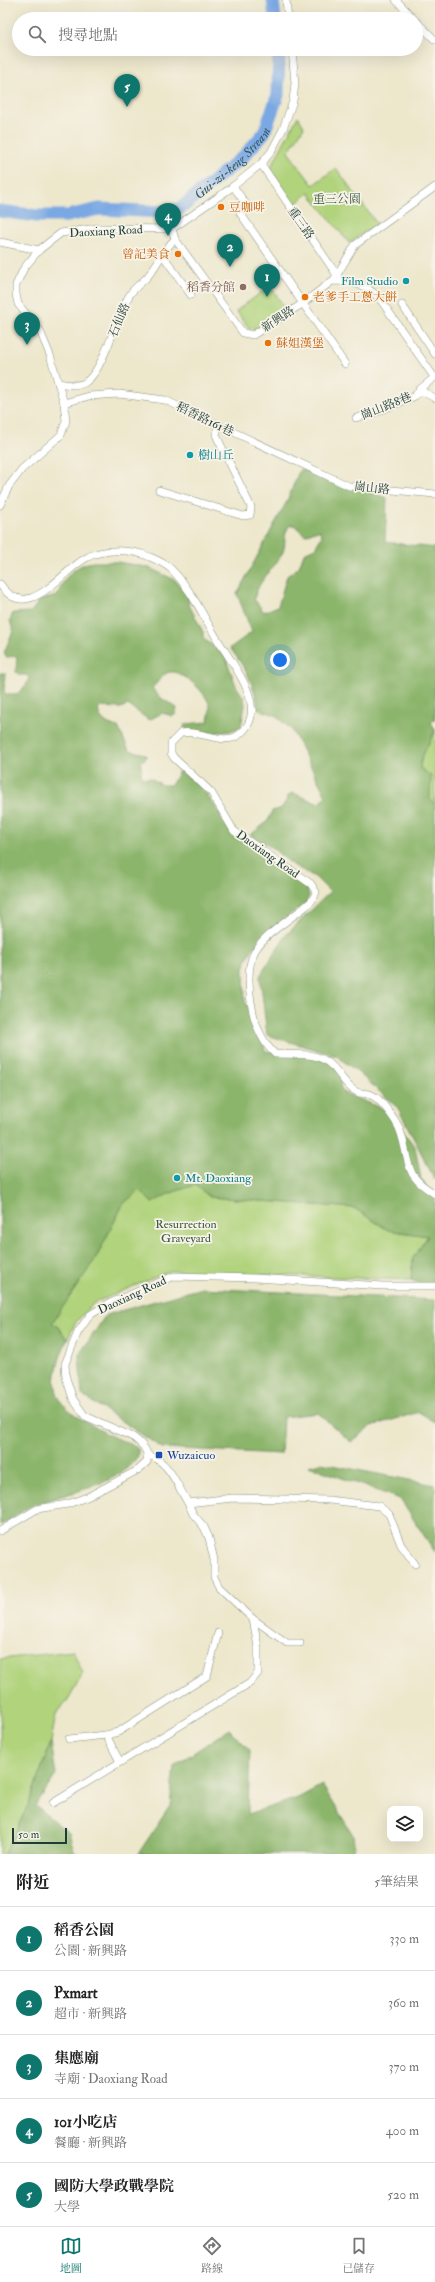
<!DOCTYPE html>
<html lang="zh-TW">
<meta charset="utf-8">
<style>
:root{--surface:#fff;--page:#f2f2f2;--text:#222;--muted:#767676;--line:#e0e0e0;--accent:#0f766e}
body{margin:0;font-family:"IM FELL Double Pica","Noto Serif TC",serif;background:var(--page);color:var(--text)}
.controls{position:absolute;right:12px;bottom:12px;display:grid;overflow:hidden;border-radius:8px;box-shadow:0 4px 16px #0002}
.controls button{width:36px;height:36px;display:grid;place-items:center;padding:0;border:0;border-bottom:1px solid var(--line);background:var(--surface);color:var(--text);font:20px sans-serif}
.scale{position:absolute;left:12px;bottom:10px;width:55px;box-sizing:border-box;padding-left:4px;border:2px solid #1f3d34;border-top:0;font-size:11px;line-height:14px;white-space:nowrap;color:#1f3d34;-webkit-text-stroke:3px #f7f3e8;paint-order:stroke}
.you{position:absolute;left:280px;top:660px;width:14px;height:14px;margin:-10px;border:3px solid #fff;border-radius:50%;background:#1a73e8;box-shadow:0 0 0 6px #1a73e833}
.badge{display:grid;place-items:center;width:26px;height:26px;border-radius:50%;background:var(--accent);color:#fff;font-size:13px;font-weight:700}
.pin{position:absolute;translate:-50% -33px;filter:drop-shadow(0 1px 2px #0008)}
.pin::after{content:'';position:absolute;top:21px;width:14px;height:12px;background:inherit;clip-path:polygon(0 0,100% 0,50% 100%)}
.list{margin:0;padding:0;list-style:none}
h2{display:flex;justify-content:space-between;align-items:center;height:52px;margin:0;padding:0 16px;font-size:17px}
h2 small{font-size:13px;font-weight:400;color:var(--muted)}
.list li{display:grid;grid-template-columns:26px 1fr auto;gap:12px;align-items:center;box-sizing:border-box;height:64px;padding:0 16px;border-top:1px solid var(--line)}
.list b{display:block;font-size:15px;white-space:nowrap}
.list p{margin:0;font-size:13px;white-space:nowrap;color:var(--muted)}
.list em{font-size:13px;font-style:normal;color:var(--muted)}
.icon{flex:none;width:22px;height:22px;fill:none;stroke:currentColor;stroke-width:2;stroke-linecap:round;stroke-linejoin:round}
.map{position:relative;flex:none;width:435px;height:1854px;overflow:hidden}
.search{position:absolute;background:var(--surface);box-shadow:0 4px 16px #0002;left:12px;right:12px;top:12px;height:44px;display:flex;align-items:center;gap:10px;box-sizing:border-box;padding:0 14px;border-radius:22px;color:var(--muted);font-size:15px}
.sheet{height:372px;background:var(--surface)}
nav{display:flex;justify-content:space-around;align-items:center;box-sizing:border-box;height:56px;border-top:1px solid var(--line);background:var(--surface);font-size:11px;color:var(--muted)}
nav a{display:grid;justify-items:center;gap:2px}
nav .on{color:var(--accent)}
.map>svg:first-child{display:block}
</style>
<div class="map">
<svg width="435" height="1854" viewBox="0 0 435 1854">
<rect width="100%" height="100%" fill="#f7f3e8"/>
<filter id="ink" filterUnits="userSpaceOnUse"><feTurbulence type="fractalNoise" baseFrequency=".025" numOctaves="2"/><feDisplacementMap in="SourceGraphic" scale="8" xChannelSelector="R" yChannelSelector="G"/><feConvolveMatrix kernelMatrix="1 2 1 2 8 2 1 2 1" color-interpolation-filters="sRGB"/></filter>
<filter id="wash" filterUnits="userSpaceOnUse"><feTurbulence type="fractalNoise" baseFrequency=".012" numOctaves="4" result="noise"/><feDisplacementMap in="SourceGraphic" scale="16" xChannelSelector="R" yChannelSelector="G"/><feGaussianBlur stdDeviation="0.9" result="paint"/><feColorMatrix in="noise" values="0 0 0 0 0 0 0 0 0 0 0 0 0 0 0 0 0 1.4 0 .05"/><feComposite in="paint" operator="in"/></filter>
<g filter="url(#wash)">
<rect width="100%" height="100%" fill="#ede7cc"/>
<g fill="#b0d37c" stroke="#688858">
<polygon points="298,116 304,127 288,152 313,185 336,168 377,224 349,243 309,193 294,205 270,169"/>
<polygon points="270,286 285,308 257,328 250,329 236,311"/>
<path d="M435 730V804L430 799 428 774 420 768C421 754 430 743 435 730Z"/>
<polygon points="195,1184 210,1197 354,1208 388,1230 428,1236 413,1258 411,1280 170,1271 94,1303 76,1322 67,1340 59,1327 51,1323 96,1258 123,1204 140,1189 152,1203 168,1194"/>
<polygon points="73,1651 83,1673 66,1703 56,1714 51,1742 29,1803 5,1854 0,1854 0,1659"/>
</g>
<g fill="#8cb56c" stroke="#567950" fill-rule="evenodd">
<path d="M300 469 387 498 385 542 435 548V719L431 722 435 730C430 743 421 754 420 768L431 776 430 799 435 804V1180L398 1108 360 1074 337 1056 267 1035 260 976 285 936 330 892 315 877 293 865 271 847 250 835C258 829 270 822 272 811L282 808 289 795 293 793 319 804 326 796 292 730 275 715 258 709C255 684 245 667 230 648L252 632 237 594 287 501ZM290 525H294L305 535 315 531H320L322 536 315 548 304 553 299 567 287 576 278 606 264 612 254 599C259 578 273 571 282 554 287 545 282 534 290 525Z"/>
<path d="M94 562H117L147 567 175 580 188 595 189 605 203 632V638L225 656 236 686 244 698 245 705 241 726C229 736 201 731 185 731L184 727 186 724 208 722C208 718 210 714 210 710 212 697 183 670 170 672 162 673 158 683 152 688L161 698 177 708 176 714 173 716 162 713 149 720 128 705 121 708 101 707 98 710C100 720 108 725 118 727L129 750 145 754 147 757 141 762V775L143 778H151L162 785H169L172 784 179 771 191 778 203 790 220 813 221 819 306 885 309 896 305 904 283 919 252 950 247 958 244 969 245 1002 251 1012 256 1033 263 1041 265 1051 329 1056 343 1075 340 1085 342 1092 388 1111 415 1147 421 1179 435 1198V1284L428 1287 411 1280 413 1258 428 1236 388 1230 354 1208 210 1197 195 1185 168 1194 152 1203 140 1190 123 1204 96 1258 52 1323 59 1327 67 1340C41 1399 60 1408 111 1436 120 1441 129 1441 138 1449V1456C116 1488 65 1492 31 1506 20 1511 11 1521 0 1525V673H5L4 692 6 694H17L26 685 29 678 27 675H19L16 672 17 656 6 657 4 653 13 631 10 620 13 613 31 612 40 600 57 596C63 579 74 564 94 562Z"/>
<polygon points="202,1288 435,1300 435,1422 419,1412 372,1426 351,1442 318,1413 283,1417 281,1454 162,1448 82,1395 79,1355 106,1315"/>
<polygon points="321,1463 435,1485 435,1552 400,1499 309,1466"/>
<polygon points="229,1729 250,1750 248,1814 298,1798 322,1785 353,1835 355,1854 138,1854 170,1806 174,1766"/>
<polygon points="51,1742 56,1775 35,1806 69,1833 75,1854 5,1854 29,1803"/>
</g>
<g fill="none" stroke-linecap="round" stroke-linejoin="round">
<polyline stroke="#7aa8e3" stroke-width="2" points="243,157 246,159"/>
<g stroke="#7aa8e3" stroke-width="13">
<polyline points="273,0 275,19"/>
<path id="s1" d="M0 211 37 216H67L99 209 165 212 181 208 244 156 264 133 278 95 279 49"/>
</g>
</g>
</g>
<g filter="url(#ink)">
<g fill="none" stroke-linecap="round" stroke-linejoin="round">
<g stroke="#869280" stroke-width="8">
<g id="minor">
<polyline points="286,0 288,19"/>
<polyline points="396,0 414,19"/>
<polyline points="416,21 435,40"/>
<polyline points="261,164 341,281"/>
<polyline points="233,186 248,207 240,213 345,364"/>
<path d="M172 229 175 239 243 333 253 335 302 304 332 281C352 281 366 284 380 299L434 377"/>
<polyline points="0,242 39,250"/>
<polyline points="162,254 191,295"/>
<polyline points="335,278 355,245 435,187"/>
<polyline points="402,305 435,354"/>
<path d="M58 383C66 384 80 388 87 381 104 368 117 316 129 296 133 288 142 283 148 276 158 264 163 250 175 239"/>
<polyline points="419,390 435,398"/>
<polyline points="64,403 89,396 119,394 165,400 349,486 435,494"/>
<polyline points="356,418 377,412 415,396 419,390 435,377"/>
<polyline points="159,490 243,516 250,515 251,507 216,435 218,426"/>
<polyline points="0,505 9,486 22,469 61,435 66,421 64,403 50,355 40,331 18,304 16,294 16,285 24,268 39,250 61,233 98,228 172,229 231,188 261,164 271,152 283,129 293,101 295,83 292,49"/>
<path d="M0 584C27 625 60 572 86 558 103 548 133 549 150 557 157 560 166 564 171 569 191 589 202 614 216 637 229 660 272 708 240 734 225 747 199 729 181 733L171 743V753L174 758 211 792 234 831 311 884 316 892C314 901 307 905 301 910 261 941 242 946 251 1002 254 1022 260 1040 275 1054 301 1055 322 1050 338 1073 343 1079 349 1089 357 1092 361 1094 365 1093 369 1094 380 1097 390 1113 396 1122 406 1139 404 1155 411 1171 415 1181 426 1188 435 1194"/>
<path d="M148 1455C169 1461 177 1485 188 1503L233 1498 329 1500 379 1506 389 1514 401 1545 415 1564"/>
<path d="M0 1531 37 1509 68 1504 87 1497 138 1470 147 1462C149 1450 142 1444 133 1437L85 1416 73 1399 66 1378 65 1364 78 1332 90 1315 108 1304 174 1276 255 1278 383 1286H435"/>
<polyline points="253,1619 287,1643 300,1643"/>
<polyline points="69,1739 106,1735"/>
<polyline points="120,1762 106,1735 118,1732 207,1676 218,1633"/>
<polyline points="53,1803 250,1683 258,1673 258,1647 253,1619 219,1587 214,1577 214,1560 209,1538 204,1527 193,1514 188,1503"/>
</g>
</g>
<use href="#minor" stroke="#fff" stroke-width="7"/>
</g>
</g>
<g fill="#e8710a" stroke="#f7f3e8" stroke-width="1.5">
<circle cx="221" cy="207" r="4"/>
<circle cx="178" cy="254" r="4"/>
<circle cx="305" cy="297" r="4"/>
<circle cx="268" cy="343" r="4"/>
</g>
<g fill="#0f9aa8" stroke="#f7f3e8" stroke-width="1.5">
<circle cx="406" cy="281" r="4"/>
<circle cx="190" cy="455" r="4"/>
<circle cx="177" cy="1178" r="4"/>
</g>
<circle fill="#8d6e63" stroke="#f7f3e8" stroke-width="1.5" cx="243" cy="287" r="4"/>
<rect fill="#1a4fb4" stroke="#f7f3e8" stroke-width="1.5" x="155" y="1451" width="8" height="8" rx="2"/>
<g text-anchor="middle" stroke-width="3.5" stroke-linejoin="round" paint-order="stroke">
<g font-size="12" fill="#3c5b42" stroke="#f7f3e8">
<text x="337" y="203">重三公園</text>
<text x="186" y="1228">Resurrection<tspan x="186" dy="14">Graveyard</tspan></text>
</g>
<g font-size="12" fill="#c56008" stroke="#f7f3e8" text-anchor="start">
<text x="229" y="211">豆咖啡</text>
<text x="170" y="258" text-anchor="end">曾記美食</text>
<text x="313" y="301">老爹手工蔥大餅</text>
<text x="276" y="347">蘇姐漢堡</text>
</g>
<g font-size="12" fill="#1f3d34" stroke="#f7f3e8">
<text transform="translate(301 223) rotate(55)" y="4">重三路</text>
<text transform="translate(106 231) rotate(-3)" y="4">Daoxiang Road</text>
<text transform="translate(278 319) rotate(-33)" y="4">新興路</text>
<text transform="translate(119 320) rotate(-67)" y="4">石仙路</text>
<text transform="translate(386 406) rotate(-22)" y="4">崗山路8巷</text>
<text transform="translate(205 419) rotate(26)" y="4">稻香路161巷</text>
<text transform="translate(372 488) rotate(6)" y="4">崗山路</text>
<text transform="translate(268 854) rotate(35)" y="4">Daoxiang Road</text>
<text transform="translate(132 1295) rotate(-25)" y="4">Daoxiang Road</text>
</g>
<g font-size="12" fill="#0d838f" stroke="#f7f3e8" text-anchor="start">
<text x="398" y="285" text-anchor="end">Film Studio</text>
<text x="198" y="459">樹山丘</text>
<text x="185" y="1182">Mt. Daoxiang</text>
</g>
<g font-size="12" fill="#785e54" stroke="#f7f3e8" text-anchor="end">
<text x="235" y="291">稻香分館</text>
</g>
<g font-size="12" fill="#164399" stroke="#f7f3e8" text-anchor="start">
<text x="167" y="1459">Wuzaicuo</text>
</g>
<g font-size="13" font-style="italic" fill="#365860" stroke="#f7f3e8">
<text dy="5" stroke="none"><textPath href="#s1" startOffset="251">Gui-zi-keng Stream</textPath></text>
</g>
</g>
</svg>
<div class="controls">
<button><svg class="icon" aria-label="layers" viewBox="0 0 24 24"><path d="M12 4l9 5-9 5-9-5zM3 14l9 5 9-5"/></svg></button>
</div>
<div class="scale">50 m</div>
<div class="you"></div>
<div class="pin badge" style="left:267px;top:297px">1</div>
<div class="pin badge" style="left:230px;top:267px">2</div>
<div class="pin badge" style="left:27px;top:345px">3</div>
<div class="pin badge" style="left:168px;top:236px">4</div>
<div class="pin badge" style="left:127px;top:107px">5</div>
<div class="search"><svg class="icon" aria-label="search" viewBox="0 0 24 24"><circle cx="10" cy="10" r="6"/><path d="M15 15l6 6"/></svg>搜尋地點</div>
</div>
<section class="sheet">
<h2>附近<small>5筆結果</small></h2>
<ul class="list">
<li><span class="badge">1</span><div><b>稻香公園</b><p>公園 · 新興路</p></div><em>330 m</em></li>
<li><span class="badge">2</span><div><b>Pxmart</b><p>超市 · 新興路</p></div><em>360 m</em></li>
<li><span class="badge">3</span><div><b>集應廟</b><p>寺廟 · Daoxiang Road</p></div><em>370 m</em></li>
<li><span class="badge">4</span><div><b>101小吃店</b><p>餐廳 · 新興路</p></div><em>400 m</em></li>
<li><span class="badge">5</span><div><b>國防大學政戰學院</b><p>大學</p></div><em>520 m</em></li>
</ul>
</section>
<nav>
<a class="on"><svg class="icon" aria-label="map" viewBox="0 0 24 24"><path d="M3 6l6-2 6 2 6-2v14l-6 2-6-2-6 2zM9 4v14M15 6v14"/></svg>地圖</a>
<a><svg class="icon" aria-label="directions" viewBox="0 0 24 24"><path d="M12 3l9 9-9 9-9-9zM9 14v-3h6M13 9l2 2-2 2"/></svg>路線</a>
<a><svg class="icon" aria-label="saved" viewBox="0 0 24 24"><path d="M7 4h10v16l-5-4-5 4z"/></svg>已儲存</a>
</nav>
